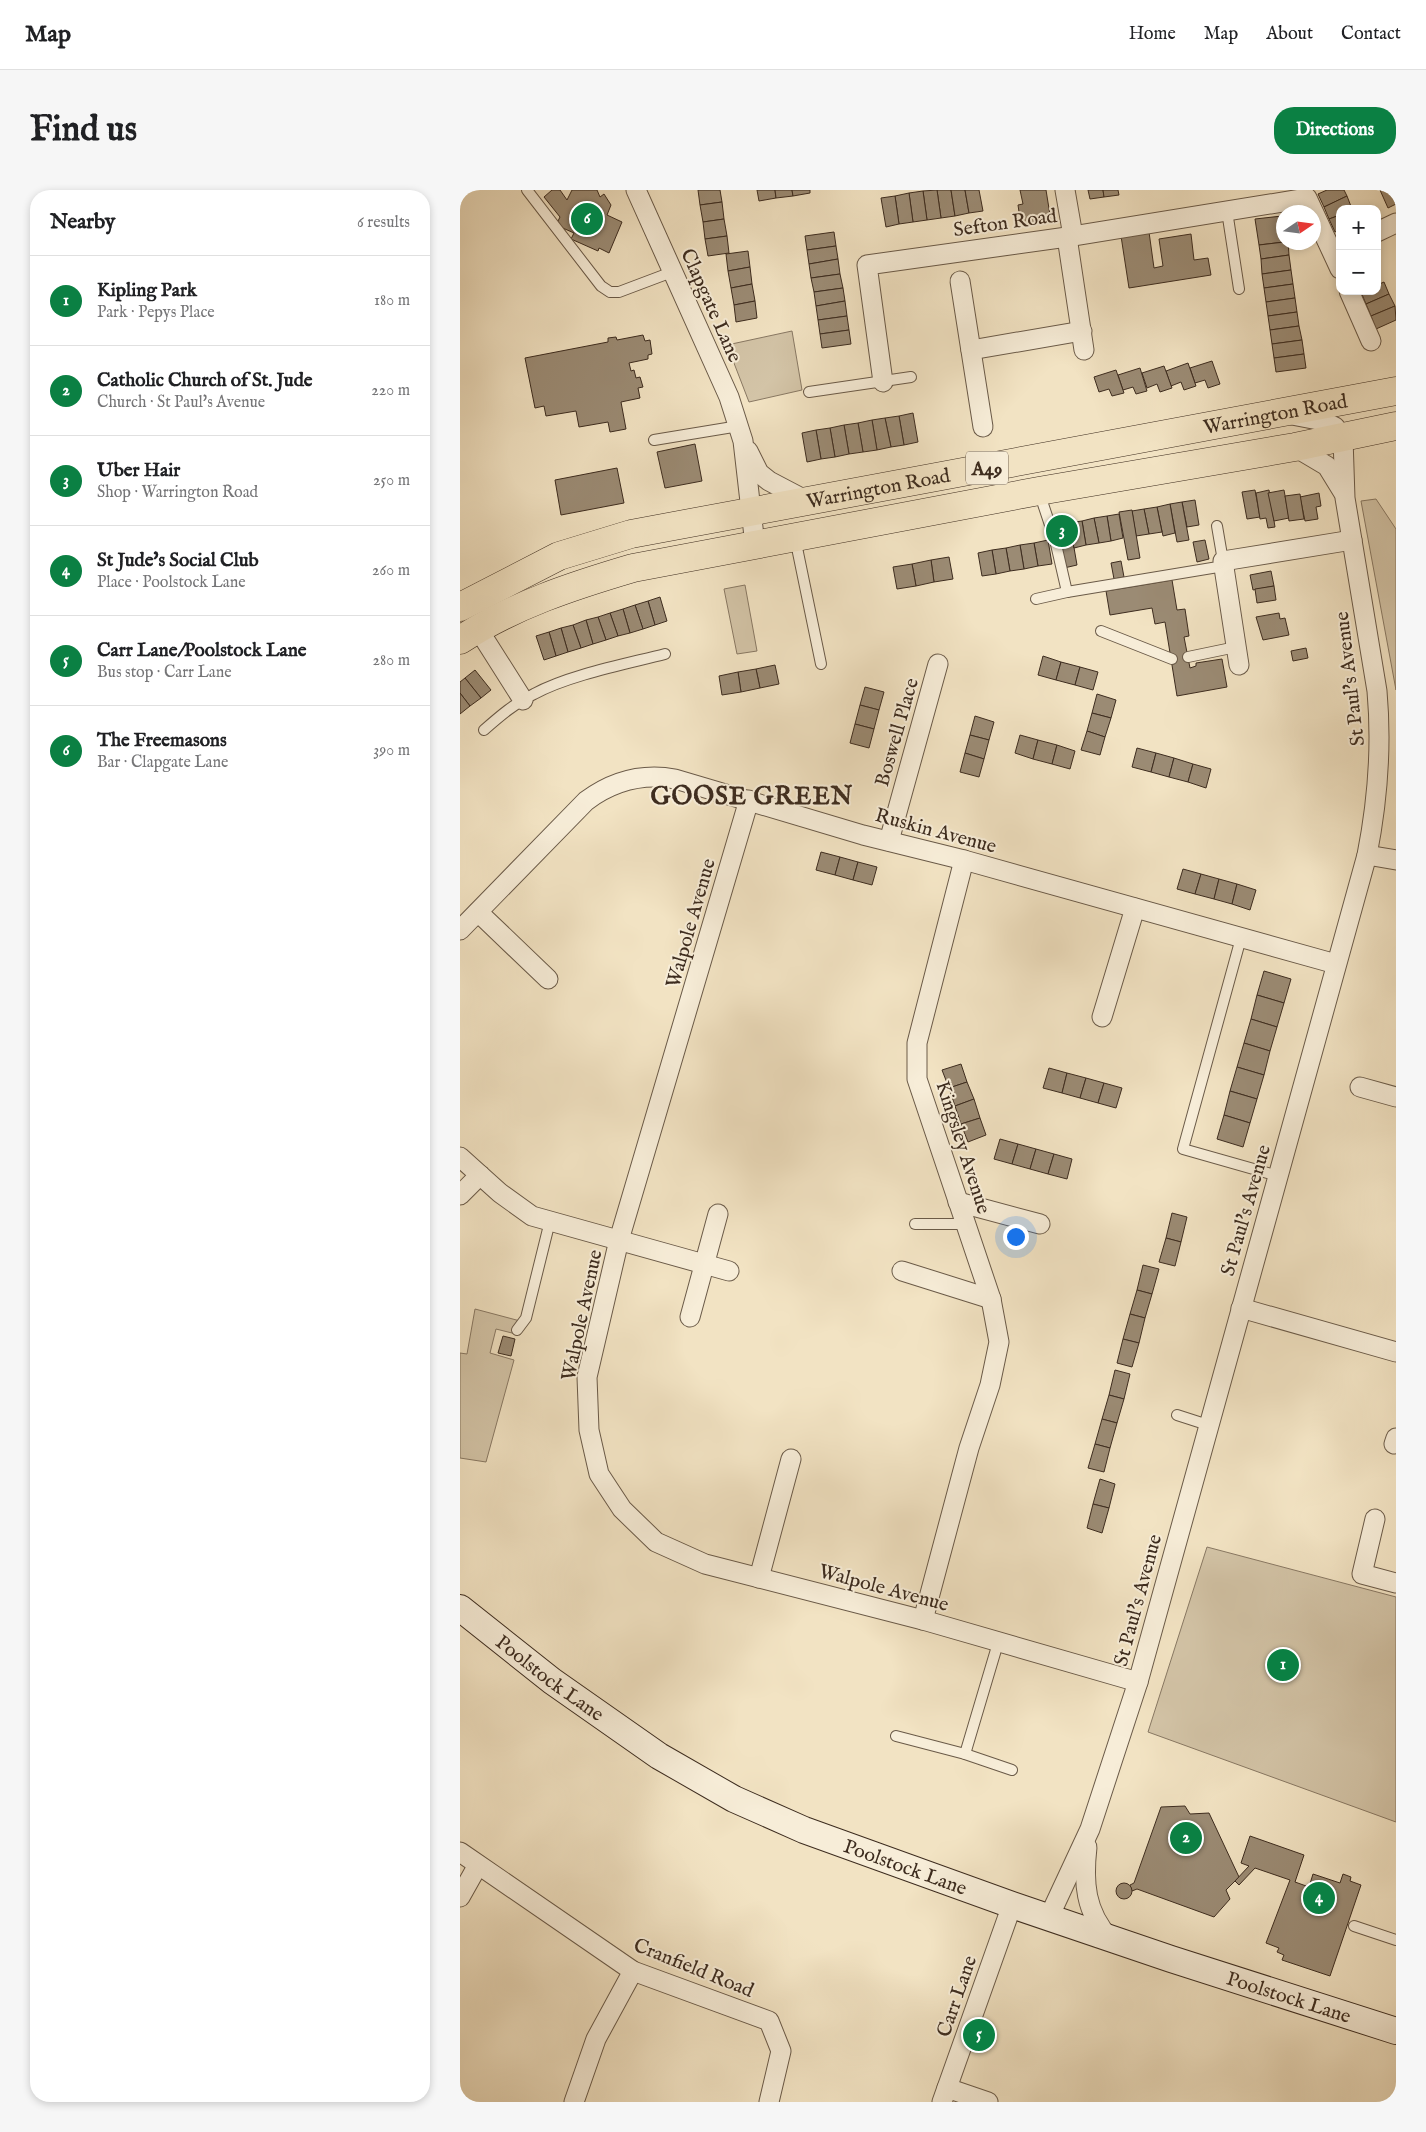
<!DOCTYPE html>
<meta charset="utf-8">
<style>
:root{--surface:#fff;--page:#f6f6f6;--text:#202124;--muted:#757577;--line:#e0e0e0;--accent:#0b8043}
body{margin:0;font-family:"IM FELL English",serif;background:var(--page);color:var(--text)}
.controls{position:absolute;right:15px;top:15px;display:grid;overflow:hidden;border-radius:10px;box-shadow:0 2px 8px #0003}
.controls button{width:45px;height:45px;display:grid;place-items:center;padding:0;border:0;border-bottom:1px solid var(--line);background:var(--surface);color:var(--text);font:25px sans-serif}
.compass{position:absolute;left:816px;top:15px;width:45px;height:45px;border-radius:50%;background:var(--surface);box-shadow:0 2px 8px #0003;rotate:77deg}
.you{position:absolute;left:555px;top:1046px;width:18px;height:18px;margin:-12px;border:4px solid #fff;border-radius:50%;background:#1a73e8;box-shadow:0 0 0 8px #1a73e833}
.badge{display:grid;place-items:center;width:32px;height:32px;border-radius:50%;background:var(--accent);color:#fff;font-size:16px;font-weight:700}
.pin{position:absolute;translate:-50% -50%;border:2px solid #fff;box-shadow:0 1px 5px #0006}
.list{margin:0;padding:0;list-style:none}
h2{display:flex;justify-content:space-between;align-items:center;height:65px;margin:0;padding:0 20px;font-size:21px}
h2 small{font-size:16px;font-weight:400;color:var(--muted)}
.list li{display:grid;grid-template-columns:32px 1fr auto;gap:15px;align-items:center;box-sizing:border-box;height:90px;padding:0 20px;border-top:1px solid var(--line)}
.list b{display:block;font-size:19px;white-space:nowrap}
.list p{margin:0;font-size:16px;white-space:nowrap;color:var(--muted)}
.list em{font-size:16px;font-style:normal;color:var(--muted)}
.map{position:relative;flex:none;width:936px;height:1912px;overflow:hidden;border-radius:20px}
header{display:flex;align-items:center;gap:30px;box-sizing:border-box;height:70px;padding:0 25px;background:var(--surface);border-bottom:1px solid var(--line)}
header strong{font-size:24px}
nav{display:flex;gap:28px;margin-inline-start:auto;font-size:18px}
.intro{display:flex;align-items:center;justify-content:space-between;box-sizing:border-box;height:120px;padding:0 30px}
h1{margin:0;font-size:35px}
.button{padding:12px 22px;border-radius:20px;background:var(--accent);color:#fff;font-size:18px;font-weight:700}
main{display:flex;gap:30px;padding:0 30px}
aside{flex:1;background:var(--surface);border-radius:20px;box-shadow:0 2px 8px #0003}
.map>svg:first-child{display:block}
</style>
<header>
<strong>Map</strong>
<nav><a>Home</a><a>Map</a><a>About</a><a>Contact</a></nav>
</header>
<div class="intro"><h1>Find us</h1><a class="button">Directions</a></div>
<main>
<aside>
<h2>Nearby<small>6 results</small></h2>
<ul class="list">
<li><span class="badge">1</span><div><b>Kipling Park</b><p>Park · Pepys Place</p></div><em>180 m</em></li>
<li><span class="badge">2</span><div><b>Catholic Church of St. Jude</b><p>Church · St Paul's Avenue</p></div><em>220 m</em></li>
<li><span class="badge">3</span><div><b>Uber Hair</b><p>Shop · Warrington Road</p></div><em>250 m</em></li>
<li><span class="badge">4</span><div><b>St Jude's Social Club</b><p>Place · Poolstock Lane</p></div><em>260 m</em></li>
<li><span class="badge">5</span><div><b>Carr Lane/Poolstock Lane</b><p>Bus stop · Carr Lane</p></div><em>280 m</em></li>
<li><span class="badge">6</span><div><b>The Freemasons</b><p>Bar · Clapgate Lane</p></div><em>390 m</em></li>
</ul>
</aside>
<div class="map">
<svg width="936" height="1912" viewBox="0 0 936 1912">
<rect width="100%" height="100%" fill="#f2e3c3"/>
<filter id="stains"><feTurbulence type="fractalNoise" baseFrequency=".004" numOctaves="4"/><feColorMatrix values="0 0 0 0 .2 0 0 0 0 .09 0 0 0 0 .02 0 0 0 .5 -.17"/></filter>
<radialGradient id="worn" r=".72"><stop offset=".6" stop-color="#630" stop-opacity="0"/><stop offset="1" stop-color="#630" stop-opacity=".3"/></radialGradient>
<g fill="#d3c4a7" stroke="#887863">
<polygon points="332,141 342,200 289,212 267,155"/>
<polygon points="916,309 936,339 936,500 901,311"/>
<polygon points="285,395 297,461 277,464 264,399"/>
<polygon points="15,1119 64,1132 60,1145 36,1139 30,1163 54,1170 26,1272 0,1268 0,1163 7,1164"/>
<polygon points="747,1357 936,1407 936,1632 688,1542"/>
</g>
<g fill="#9b8b74" stroke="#3d2c1f">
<polygon points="92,0 100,0 107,10 112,0 137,0 140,7 144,4 151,15 147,25 162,32 149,63 139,58 138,61 111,49 114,43 96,35 100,27 84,7"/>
<polygon points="238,0 260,0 262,12 240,15"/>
<polygon points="297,0 315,0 316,8 299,11"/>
<polygon points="315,0 332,0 333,6 316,8"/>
<polygon points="332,0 350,0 350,3 333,6"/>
<polygon points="477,0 491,0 495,26 481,28"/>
<polygon points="477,0 481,28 467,30 463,1"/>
<polygon points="491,0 505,0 509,23 495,26"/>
<polygon points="505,0 519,0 523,21 509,23"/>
<polygon points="560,0 586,0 591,31 561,36 558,15 563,14"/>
<polygon points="628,0 643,0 644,7 630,9"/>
<polygon points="643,0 658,0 659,5 644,7"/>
<polygon points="867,0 884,0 887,6 864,17 858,4"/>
<polygon points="920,0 936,0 936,14 928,18"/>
<polygon points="463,1 467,30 453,32 449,3"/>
<polygon points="449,3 453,32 439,34 435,6"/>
<polygon points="435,6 439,34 426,37 421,8"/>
<polygon points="887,6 892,19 880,19 880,25 869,29 864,17"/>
<polygon points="262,12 264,29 243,32 240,15"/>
<polygon points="880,25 880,39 875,42 869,29"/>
<polygon points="822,26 824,52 799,55 795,29"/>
<polygon points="264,29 267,46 245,49 243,32"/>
<polygon points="374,42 376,56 347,60 345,46"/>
<polygon points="689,42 694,78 703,76 699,49 731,44 734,70 748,68 751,85 669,98 661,46"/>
<polygon points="267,46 269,63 248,66 245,49"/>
<polygon points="824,52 828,52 829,65 801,69 799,55"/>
<polygon points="376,56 378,69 349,74 347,60"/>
<polygon points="288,61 290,77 268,81 266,64"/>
<polygon points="829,65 831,80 802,84 801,69"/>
<polygon points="378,69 380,84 351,88 349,74"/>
<polygon points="290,77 292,94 271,98 268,81"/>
<polygon points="831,80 833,94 804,98 802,84"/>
<polygon points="380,84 383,98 354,102 351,88"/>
<polygon points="924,92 929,104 906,114 901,102 917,101 917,95"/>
<polygon points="292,94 295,111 274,115 271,98"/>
<polygon points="833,94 835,108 806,112 804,98"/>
<polygon points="383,98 385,111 356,116 354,102"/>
<polygon points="929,104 935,116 911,126 906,114"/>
<polygon points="835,108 837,122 808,126 806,112"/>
<polygon points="295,111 297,128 276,132 274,115"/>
<polygon points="385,111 387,126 358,130 356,116"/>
<polygon points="935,116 936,130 916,139 911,126"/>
<polygon points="837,122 839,136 810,140 808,126"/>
<polygon points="387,126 389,140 360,144 358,130"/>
<polygon points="839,136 842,150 812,154 810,140"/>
<polygon points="389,140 391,154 362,158 360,144"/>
<polygon points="183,145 185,151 190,150 192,164 188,165 188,169 169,173 171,181 174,180 176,188 180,187 183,197 178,198 180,208 161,212 166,239 150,242 148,232 119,237 116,221 86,226 84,216 75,218 65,168 148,152 148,148 156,147 157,150"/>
<polygon points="842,150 844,164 814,168 812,154"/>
<polygon points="844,164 846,178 816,182 814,168"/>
<polygon points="752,171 760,194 748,198 745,190 735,193 730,178"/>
<polygon points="728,173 736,196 724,200 721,192 711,196 706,181"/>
<polygon points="704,176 712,198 700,202 697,194 687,198 682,183"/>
<polygon points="680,178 687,201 676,204 673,197 663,200 658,185"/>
<polygon points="656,180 664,203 652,206 649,199 639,202 634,187"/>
<polygon points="453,223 458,252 444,255 439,226"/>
<polygon points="439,226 444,255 431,257 425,228"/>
<polygon points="425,228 431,257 417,260 412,230"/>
<polygon points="412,230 417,260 403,262 398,233"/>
<polygon points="398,233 403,262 389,264 384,235"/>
<polygon points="384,235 389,264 375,267 370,238"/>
<polygon points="370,238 375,267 361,269 356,240"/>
<polygon points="356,240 361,269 347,272 342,243"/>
<polygon points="235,254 242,291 205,298 197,262"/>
<polygon points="157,278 164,313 101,325 95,290"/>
<polygon points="795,300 800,327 787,329 782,302"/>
<polygon points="809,300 815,337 808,338 806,328 800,329 796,303"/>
<polygon points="824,300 829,328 814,331 808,303"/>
<polygon points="859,303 861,316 856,317 858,329 845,331 840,307"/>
<polygon points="840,304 844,329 829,331 825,306"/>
<polygon points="735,310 739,335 727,337 722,312"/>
<polygon points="722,312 729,350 717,352 710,314"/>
<polygon points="710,314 715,343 703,346 697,317"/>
<polygon points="697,317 702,342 689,344 684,319"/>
<polygon points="684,319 689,344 676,346 672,321"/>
<polygon points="672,320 680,368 668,370 659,322"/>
<polygon points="659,324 663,348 651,351 647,326"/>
<polygon points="647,326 651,351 639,353 634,328"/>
<polygon points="634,328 639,353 626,355 622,331"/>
<polygon points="609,329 617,375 604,378 593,332"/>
<polygon points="622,331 626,355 614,358 609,333"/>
<polygon points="588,350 592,374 578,376 574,353"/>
<polygon points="745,350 749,369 737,372 733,352"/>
<polygon points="574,353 578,376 564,379 560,355"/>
<polygon points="560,355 564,379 550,381 546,358"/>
<polygon points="546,358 550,381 536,384 532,360"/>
<polygon points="532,360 536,384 522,386 518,363"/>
<polygon points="489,367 493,389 474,392 471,370"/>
<polygon points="471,370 474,392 456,396 452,374"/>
<polygon points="661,371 664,387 654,389 651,373"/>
<polygon points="452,374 456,396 437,399 433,377"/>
<polygon points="811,381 814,396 793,400 790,385"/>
<polygon points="712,390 717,420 725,419 729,446 724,447 730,478 736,476 736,473 762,469 767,497 717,506 705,432 695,434 692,418 650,425 646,401"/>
<polygon points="814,396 816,410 797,413 795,399"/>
<polygon points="200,407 207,431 195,435 188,411"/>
<polygon points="188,411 195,435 183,439 175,415"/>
<polygon points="175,415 183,439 170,443 163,419"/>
<polygon points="163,419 170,443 158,446 150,423"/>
<polygon points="150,423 158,446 146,450 138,427"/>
<polygon points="819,423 820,429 825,428 829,445 803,450 796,427"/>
<polygon points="138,427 146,450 133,454 126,430"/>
<polygon points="126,430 133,454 121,458 113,435"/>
<polygon points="113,435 121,458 108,462 101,438"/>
<polygon points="101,438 108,462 96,466 89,442"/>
<polygon points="89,442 96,466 84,470 76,446"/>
<polygon points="846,458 848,468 833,471 831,461"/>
<polygon points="583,466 601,472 596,490 578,485"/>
<polygon points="601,472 620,477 615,495 596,490"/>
<polygon points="315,475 319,494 300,498 296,479"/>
<polygon points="620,477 638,482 633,500 615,495"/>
<polygon points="296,479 300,498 281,502 278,482"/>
<polygon points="15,480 31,500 21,508 5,488"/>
<polygon points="278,482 281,502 262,505 259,486"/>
<polygon points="5,488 21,508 10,516 0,503 0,492"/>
<polygon points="405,497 424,502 419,520 400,515"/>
<polygon points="0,503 10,516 0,524"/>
<polygon points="637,504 656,510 651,528 632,523"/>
<polygon points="400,515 419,520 414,539 395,534"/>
<polygon points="632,523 651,528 645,547 627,541"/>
<polygon points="515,526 534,532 529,550 510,545"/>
<polygon points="395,534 414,539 409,558 390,553"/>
<polygon points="627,541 645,547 640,565 621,560"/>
<polygon points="510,545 529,550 524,569 505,563"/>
<polygon points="560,545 578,550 573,569 555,563"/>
<polygon points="578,550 597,555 592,574 573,569"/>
<polygon points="597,555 615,561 610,579 592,574"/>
<polygon points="677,558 696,563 691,582 672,577"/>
<polygon points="505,563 524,569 519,587 500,582"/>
<polygon points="696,563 714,568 709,587 691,582"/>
<polygon points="714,568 733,574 728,592 709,587"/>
<polygon points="733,574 751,579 746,598 728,592"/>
<polygon points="361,662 380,667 375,685 356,680"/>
<polygon points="380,667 398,672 393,690 375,685"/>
<polygon points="398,672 417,677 412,695 393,690"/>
<polygon points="723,679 741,684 735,704 717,699"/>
<polygon points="741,684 759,689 754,709 735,704"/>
<polygon points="759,689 777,694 772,714 754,709"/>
<polygon points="777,694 796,700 790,720 772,714"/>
<polygon points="804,781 831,789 824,813 797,805"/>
<polygon points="797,805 824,813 817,837 791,829"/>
<polygon points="791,829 817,837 810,861 784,853"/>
<polygon points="784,853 810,861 804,885 777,877"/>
<polygon points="501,874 507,892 489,898 482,880"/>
<polygon points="777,877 804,885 797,909 770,901"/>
<polygon points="589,878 607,883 602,903 583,898"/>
<polygon points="607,883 626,888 620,908 602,903"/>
<polygon points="626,888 644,893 638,913 620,908"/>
<polygon points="507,892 514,909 495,916 489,898"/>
<polygon points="644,893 662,898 656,918 638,913"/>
<polygon points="770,901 797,909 790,933 764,925"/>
<polygon points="514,909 520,928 501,934 495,916"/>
<polygon points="764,925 790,933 783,957 757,949"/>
<polygon points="520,928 526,945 508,952 501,934"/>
<polygon points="540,949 558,954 552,974 534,969"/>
<polygon points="558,954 576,959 570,979 552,974"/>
<polygon points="576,959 594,964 588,984 570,979"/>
<polygon points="594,964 612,969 607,989 588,984"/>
<polygon points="712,1023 727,1027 721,1052 706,1048"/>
<polygon points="706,1048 721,1052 715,1076 699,1072"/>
<polygon points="683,1075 699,1079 692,1104 677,1100"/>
<polygon points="677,1100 692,1104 685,1128 670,1124"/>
<polygon points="670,1124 685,1128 679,1153 663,1149"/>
<polygon points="43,1146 55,1149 51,1166 38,1163"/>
<polygon points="663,1149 679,1153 672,1177 657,1173"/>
<polygon points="655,1180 670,1184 664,1209 649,1205"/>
<polygon points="649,1205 664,1209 657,1233 642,1229"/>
<polygon points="642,1229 657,1233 650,1258 635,1254"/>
<polygon points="635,1254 650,1258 644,1282 628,1278"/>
<polygon points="640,1289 655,1294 649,1318 633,1314"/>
<polygon points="633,1314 649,1318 642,1343 627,1338"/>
<polygon points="725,1616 730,1624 749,1623 779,1687 766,1700 770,1709 754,1727 677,1699 672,1701 670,1695 674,1693 701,1617"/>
<polygon points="790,1646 844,1665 835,1692 849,1697 853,1684 880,1693 883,1684 891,1687 890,1691 901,1695 870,1786 822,1770 824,1765 817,1762 819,1758 806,1753 830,1690 795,1678 779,1695 775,1691 789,1676 781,1673"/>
<circle cx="664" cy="1701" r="8"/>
</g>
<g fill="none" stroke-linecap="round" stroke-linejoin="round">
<g stroke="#6a5a48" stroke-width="12">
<g id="lane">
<polyline points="67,0 141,96 150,102 159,102 212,82"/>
<polyline points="767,21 779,99"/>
<polyline points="349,202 451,187"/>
<polyline points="194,250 279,236"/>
<polyline points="579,302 595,350 607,402 764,376"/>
<polyline points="757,336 763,371"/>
<polyline points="335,348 361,474"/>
<polyline points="576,409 607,402"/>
<polyline points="641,441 712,469"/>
<polyline points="728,467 776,457"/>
<path d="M24 540C40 526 55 513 74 504 109 485 166 474 205 464"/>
<polyline points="781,748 723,959 818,986"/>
<polyline points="455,1034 505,1034"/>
<polyline points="57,1140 66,1128 90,1031"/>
<polyline points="717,1225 748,1235"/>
<polyline points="436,1546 505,1564 552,1580"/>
<polyline points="505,1564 538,1453"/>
<polyline points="894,1736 936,1750"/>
</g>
</g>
<g stroke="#6a5a48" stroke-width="21">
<g id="street">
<polyline points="176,0 269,207 283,251 295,355"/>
<polyline points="605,0 613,46"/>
<polyline points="917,42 936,33"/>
<polyline points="607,47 624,160"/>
<polyline points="500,91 523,237"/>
<polyline points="889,101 911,151"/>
<polyline points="511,160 622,141"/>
<polyline points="423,192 407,75 607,47 847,8 880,79"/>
<polyline points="835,257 867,276 883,302"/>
<polyline points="288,261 299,283 309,291 349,312"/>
<polyline points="18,439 63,510"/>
<polyline points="779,475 763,371 892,350"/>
<polyline points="289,610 159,1050 127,1187 129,1240 139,1284 162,1319 196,1352 245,1374 463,1430 678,1492"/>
<polyline points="429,651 478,474"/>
<polyline points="907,665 936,670"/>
<polyline points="18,722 88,789"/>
<path d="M0 740 126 611C153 591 182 583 215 589L403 645 504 670 876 774"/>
<polyline points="642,827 675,718"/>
<polyline points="900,897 936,907"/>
<polyline points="0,967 40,1003 72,1026 269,1081"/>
<polyline points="0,1005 20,985"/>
<polyline points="498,1012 580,1034"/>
<polyline points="442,1081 531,1109"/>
<polyline points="781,1118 936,1162"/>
<polyline points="230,1127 258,1024"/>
<polyline points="934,1254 936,1248"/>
<polyline points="915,1329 902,1384 936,1393"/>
<polyline points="299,1388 331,1269"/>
<polyline points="463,1430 509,1258 530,1195 539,1152 531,1109 457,889 457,853 504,670"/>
<path d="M627 1657C623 1692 625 1722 650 1749"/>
<polyline points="0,1662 173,1781 309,1831 321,1861 309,1912"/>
<polyline points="0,1707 18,1675"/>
<path d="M589 1727 630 1639 678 1492 907 665C918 609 922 557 917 501L885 308 883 248 875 237 863 231 832 225"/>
<polyline points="487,1898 528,1912"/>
<polyline points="114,1912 136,1849 173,1781"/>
<polyline points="482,1912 552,1715"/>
</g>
</g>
<g stroke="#3d2c1f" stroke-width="28">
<g id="secondary">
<path id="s1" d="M0 1418 92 1491 199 1566 274 1609 344 1640 552 1715 711 1769 936 1841"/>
</g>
</g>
<g stroke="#3d2c1f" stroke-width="29">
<g id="highway">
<path id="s2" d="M0 417 99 366 171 344 936 201"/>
<path d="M0 450C54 415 112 396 173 378L579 301 835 257 936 236"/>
</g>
</g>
<use href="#lane" stroke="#f7edd8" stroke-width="10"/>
<use href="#street" stroke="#f7edd8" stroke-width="19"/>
<use href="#secondary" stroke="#f7edd8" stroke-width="26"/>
<use href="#highway" stroke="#f2e3c3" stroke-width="28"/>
</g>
<g text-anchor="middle" stroke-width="4" stroke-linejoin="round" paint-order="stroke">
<rect fill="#f7edd8" stroke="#756656" stroke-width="1" x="506" y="261.5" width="42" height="33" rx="4"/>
<g font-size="19" font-weight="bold" fill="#3d2c1f">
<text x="527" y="285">A49</text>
</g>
<g font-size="20" fill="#3d2c1f" stroke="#f7edd8">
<text transform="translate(545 32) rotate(-8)" y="7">Sefton Road</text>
<text transform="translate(252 115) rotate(66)" y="7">Clapgate Lane</text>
<text dy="7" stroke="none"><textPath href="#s2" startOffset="842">Warrington Road</textPath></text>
<text dy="7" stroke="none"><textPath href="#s2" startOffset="438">Warrington Road</textPath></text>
<text transform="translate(889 489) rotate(-97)" y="7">St Paul's Avenue</text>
<text transform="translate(436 542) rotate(-74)" y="7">Boswell Place</text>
<text transform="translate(476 640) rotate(15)" y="7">Ruskin Avenue</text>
<text transform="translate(230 733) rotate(-74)" y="7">Walpole Avenue</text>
<text transform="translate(504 957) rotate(72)" y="7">Kingsley Avenue</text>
<text transform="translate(785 1020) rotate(-74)" y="7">St Paul's Avenue</text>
<text transform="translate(121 1125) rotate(-78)" y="7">Walpole Avenue</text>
<text transform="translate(424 1397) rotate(15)" y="7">Walpole Avenue</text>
<text transform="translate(677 1410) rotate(-75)" y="7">St Paul's Avenue</text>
<text dy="7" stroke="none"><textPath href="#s1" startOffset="114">Poolstock Lane</textPath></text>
<text dy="7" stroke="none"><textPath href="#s1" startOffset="519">Poolstock Lane</textPath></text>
<text transform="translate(234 1777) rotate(22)" y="7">Cranfield Road</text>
<text transform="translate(496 1806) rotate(-71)" y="7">Carr Lane</text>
<text dy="7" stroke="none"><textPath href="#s1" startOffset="924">Poolstock Lane</textPath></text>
</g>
<g font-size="25" font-weight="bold" letter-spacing="1" fill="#3d2c1f" stroke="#f7edd8">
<text x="292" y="614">GOOSE GREEN</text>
</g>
</g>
<rect width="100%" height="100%" filter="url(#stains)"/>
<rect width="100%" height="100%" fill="url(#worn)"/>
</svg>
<div class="controls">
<button>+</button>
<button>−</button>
</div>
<svg class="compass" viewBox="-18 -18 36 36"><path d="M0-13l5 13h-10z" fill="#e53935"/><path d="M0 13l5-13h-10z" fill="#757577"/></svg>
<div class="you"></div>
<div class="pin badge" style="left:823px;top:1475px">1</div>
<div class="pin badge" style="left:726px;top:1648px">2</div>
<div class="pin badge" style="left:602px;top:341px">3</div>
<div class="pin badge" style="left:859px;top:1708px">4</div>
<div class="pin badge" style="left:519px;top:1845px">5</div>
<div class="pin badge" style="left:127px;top:29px">6</div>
</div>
</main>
